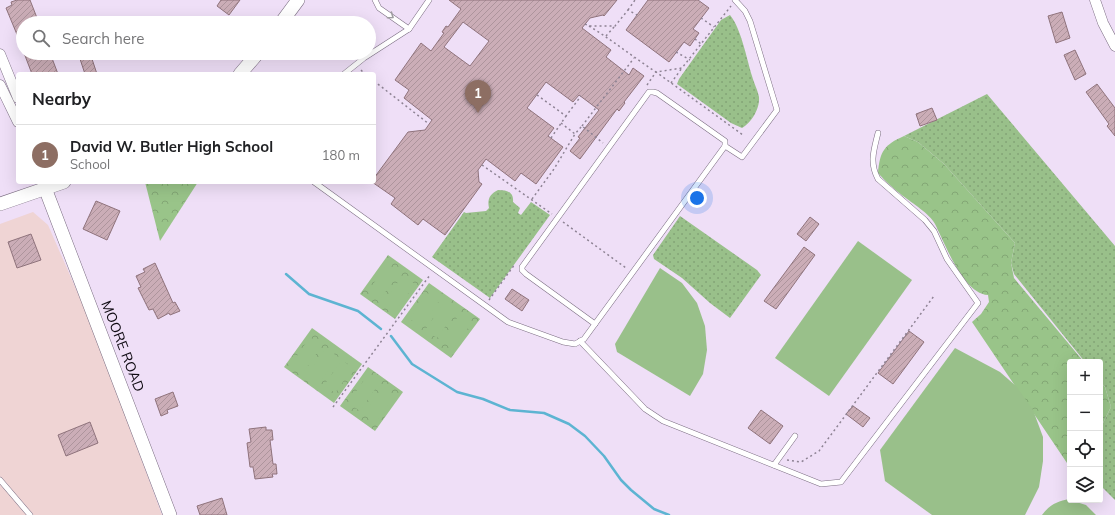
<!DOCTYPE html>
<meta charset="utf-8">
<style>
:root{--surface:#fff;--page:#f2f2f2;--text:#202124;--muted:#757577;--line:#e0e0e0;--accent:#146466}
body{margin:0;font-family:Mulish,sans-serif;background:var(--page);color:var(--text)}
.controls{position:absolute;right:12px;bottom:12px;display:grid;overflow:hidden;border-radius:4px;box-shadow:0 4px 16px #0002}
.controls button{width:36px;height:36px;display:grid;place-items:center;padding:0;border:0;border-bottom:1px solid var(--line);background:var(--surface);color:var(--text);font:20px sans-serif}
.you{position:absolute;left:697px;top:198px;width:14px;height:14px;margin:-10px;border:3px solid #fff;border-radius:50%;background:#1a73e8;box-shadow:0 0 0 6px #1a73e833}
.badge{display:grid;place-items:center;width:26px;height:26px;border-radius:50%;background:var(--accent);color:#fff;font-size:13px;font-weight:700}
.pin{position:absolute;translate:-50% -33px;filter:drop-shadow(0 1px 2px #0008)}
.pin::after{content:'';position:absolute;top:21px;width:14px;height:12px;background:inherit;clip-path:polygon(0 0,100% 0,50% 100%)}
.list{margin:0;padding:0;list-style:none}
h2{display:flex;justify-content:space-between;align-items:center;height:52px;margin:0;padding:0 16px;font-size:17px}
h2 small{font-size:13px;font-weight:400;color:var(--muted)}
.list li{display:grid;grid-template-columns:26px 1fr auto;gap:12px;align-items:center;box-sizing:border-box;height:60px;padding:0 16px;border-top:1px solid var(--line)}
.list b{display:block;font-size:15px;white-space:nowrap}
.list p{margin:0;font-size:13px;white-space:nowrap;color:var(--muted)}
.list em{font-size:13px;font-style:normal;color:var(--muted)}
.icon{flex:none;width:22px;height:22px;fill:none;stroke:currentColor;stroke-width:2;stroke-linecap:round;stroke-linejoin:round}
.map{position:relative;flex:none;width:1115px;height:515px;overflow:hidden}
.search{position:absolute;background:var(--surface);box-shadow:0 4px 16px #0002;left:16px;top:16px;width:360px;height:44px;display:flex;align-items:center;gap:10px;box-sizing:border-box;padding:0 14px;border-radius:22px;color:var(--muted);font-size:15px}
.panel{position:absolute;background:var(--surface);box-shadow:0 4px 16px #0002;left:16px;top:72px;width:360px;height:112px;border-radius:4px}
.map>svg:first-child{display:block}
</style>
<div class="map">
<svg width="1115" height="515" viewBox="0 0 1115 515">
<defs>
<pattern id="grass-dots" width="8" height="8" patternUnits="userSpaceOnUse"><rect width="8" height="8" fill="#99c08a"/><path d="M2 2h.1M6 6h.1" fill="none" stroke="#83a476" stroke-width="1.8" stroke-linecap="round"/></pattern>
<pattern id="forest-crowns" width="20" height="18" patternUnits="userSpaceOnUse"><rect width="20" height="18" fill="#99c489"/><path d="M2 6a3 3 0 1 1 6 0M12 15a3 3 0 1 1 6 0" fill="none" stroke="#83a775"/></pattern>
<pattern id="park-crowns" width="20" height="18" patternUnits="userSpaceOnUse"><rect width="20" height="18" fill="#99c08a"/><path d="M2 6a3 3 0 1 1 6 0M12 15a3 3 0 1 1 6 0" fill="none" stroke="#83a476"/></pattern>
<pattern id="building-hatch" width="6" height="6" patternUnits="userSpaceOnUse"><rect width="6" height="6" fill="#cbadb7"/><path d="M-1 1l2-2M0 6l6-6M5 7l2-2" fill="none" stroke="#ad949c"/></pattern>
</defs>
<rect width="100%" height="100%" fill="#efdff7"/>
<polygon fill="#efd4d4" points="33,212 48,225 91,323 162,515 0,515 0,224"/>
<g fill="url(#grass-dots)">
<path d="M730 15C741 28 747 60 752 76 754 83 758 91 759 97 760 109 751 123 742 128L731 123 677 84 679 79 721 20Z"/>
<polygon points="987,94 1115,246 1115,500 1100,485 1100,438 1103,423 1111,407 1105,387 1100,381 1100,362 1085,362 1014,274 1011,263 1015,243 944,164 918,142 904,136"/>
<path d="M498 190C507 190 514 192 513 202L520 208 518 213 521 215 531 202 550 215 490 298 432 257 464 212 466 213 486 211 489 208C487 199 490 194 498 190Z"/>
<polygon points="680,216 757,270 761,275 730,318 710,303 682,278 654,259 653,255"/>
</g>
<g fill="url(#forest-crowns)">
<path d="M904 136 918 142 944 164 1015 243 1011 263 1014 278 1084 362H1070V464L1067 463 972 322 981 314 989 302 988 295C963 294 945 243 935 224 930 214 912 203 903 196 894 189 886 182 878 173 880 151 884 145 904 136Z"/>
<polygon points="145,182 198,182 160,241"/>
<polygon points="1100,381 1105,387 1111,407 1103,423 1100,438"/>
</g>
<g fill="url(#park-crowns)">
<polygon points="388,255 423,280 395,319 360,294"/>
<polygon points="429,283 480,319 451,358 401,322"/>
<polygon points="312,328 362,364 334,403 284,367"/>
<polygon points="368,367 403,392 375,431 340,406"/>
</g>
<g fill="#99c08a">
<polygon points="858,241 912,280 829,396 775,358"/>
<polygon points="387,264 399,273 381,298 369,290"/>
<polygon points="660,268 682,283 697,303 705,326 707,350 703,374 690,396 617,352 615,344"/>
<polygon points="403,275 415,284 397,309 385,301"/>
<polygon points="427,293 439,301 421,327 410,319"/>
<polygon points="443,304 455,313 437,338 425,330"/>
<polygon points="459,315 471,324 453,349 441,341"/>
<polygon points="310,337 322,346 304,371 292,363"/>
<polygon points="326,348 338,357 320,382 308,374"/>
<polygon points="955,348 1000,372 1016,386 1033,410 1043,437 1043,461 1039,487 1025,515 932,515 885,481 880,450"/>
<polygon points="342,360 353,368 335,393 324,385"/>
<polygon points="366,377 378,385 360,411 348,403"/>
<polygon points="382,388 394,396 376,422 364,414"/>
<path d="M1069 499 1070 500 1086 505 1096 515H1042C1049 505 1058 501 1069 499Z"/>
</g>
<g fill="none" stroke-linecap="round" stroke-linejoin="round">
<g stroke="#5db4d2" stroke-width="2.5">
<polyline points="286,274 309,294 358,311 381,329"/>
<polyline points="391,336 412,364 457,392 483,399 510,410 544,413 569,424 585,436 604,456 621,480 631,490 654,509 669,515"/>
</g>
</g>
<g fill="url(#building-hatch)" stroke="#8f737c" fill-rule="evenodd">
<polygon points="17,0 30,0 39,23 23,23 23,49 6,8 12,5 11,2"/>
<polygon points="221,0 240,0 229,15 217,6"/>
<path d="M449 0H617L604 16 603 15 590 18 582 28 611 50 606 57 629 75 633 68 644 76 624 102 625 103 619 111 617 109 580 159 570 151 580 138 578 137 599 110 579 95 573 102 546 82 527 108 554 128 548 136 563 147 536 184 521 173 515 181 486 159 478 170 479 182 482 184 445 235 423 219 418 225 391 204 395 198 372 182H374V178L408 132 425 130 432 120 404 98 409 90 395 80 421 43 431 51 444 33 442 32 446 26 448 27 461 9ZM463 22 489 41 470 66 444 47Z"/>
<polygon points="648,0 698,0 709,8 693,29 699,33 690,46 684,42 669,62 626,30"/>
<polygon points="1062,12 1070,38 1056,43 1048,16"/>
<polygon points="1075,50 1086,74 1075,80 1064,55"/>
<polygon points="24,53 50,53 58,74 32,74"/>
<polygon points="78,53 90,53 97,74 85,74"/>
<polygon points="1097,84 1115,108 1115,136 1107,126 1109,124 1086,92"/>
<polygon points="932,108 937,120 920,126 916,114"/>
<polygon points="96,201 120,211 107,240 83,229"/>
<polygon points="810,217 819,224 806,241 797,234"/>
<polygon points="31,234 41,260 17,268 8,242"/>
<polygon points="804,247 815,255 776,309 764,301"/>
<polygon points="155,263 173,303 175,302 180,311 170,315 169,313 158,319 153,309 149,310 138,288 141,287 136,276 145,272 143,269"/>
<polygon points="512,289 529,300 522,311 505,299"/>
<polygon points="909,331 924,342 893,384 878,373"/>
<polygon points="173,392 178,406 167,410 168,413 161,416 155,399"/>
<polygon points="853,406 870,418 863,427 846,414"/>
<polygon points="761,410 783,426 770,444 748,428"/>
<polygon points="90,422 98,443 66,456 58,435"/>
<polygon points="266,427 266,430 272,430 273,440 270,440 273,464 276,464 277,474 272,474 273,477 255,479 253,467 250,467 247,443 251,442 249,429"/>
<polygon points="222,498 227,515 200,515 197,506"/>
</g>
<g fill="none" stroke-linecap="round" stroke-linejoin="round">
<g stroke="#7b6d82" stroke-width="6">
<g id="lane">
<polyline points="375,0 379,8 409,29"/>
<polyline points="344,74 364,58 409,29 429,0"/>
<polyline points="314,182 508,322 563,342 575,344 584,339 725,146 742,157 777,110 750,21 745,11 735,0"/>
<polyline points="595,324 526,274 522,270 522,267 649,92 653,92 657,93 725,141 725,146"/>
<path d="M580 341 645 409 663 421 821 484 841 482 978 303 947 259 934 231 925 220 878 179C869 162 874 150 878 133"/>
<polyline points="774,465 795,436"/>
<polyline points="0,480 30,515"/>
</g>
</g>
<g stroke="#7b6d82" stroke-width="11">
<g id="street">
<polyline points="1095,0 1103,23 1115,46"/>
<polyline points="0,54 18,98"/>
<polyline points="0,85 18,122"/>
</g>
</g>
<g stroke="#7b6d82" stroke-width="14">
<g id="secondary">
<polyline points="281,23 298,0"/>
<polyline points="240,74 258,53"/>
<polyline points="45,188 170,515"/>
<polyline points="0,204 64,182"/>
</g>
</g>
<g stroke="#8e8394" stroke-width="1.5" stroke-dasharray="2 3" stroke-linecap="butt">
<polyline points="628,10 635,0"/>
<polyline points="701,18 714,27"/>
<polyline points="585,24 589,26 615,26 628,10 637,15"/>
<path d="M589 26C612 40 633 57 656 72L682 68 731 6"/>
<polyline points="606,36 615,26"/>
<polyline points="695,39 701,44"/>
<polyline points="676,52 690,60"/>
<polyline points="361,70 365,74"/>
<polyline points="374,81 429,124"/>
<polyline points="671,83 682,68"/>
<polyline points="647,85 656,72 743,135"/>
<polyline points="537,95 566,116 581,96"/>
<polyline points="561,123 575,134 582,126 603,143"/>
<polyline points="582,126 634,58"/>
<polyline points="551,138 566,116"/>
<polyline points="482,165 552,214"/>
<polyline points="532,199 554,169 575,134"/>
<polyline points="563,222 626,268"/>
<polyline points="489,300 515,264"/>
<polyline points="333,407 430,275"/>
<polyline points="787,460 801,462 819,451 934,296"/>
</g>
<use href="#lane" stroke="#fff" stroke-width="5"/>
<use href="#street" stroke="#fff" stroke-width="10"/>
<use href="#secondary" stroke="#fff" stroke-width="13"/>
</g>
<defs><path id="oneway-chevron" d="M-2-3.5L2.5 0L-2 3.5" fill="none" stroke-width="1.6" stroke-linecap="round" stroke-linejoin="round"/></defs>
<use stroke="#9f9da1" href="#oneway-chevron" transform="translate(391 16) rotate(35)"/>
<g text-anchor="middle" stroke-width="3" stroke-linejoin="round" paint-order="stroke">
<g font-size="14" fill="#100b13" stroke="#efdff7">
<text transform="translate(123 346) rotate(69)" y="5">MOORE ROAD</text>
</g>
</g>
</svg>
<div class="controls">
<button>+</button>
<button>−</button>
<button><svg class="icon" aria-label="locate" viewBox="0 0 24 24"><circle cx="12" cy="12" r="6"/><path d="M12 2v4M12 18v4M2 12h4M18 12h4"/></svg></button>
<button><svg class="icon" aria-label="layers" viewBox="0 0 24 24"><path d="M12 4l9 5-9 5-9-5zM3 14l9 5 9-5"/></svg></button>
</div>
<div class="you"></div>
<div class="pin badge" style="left:478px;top:113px;background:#8d6e63">1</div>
<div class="search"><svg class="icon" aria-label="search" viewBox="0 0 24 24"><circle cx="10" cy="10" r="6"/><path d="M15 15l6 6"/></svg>Search here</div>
<section class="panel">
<h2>Nearby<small></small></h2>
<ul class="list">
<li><span class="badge" style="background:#8d6e63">1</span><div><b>David W. Butler High School</b><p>School</p></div><em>180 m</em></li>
</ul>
</section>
</div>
